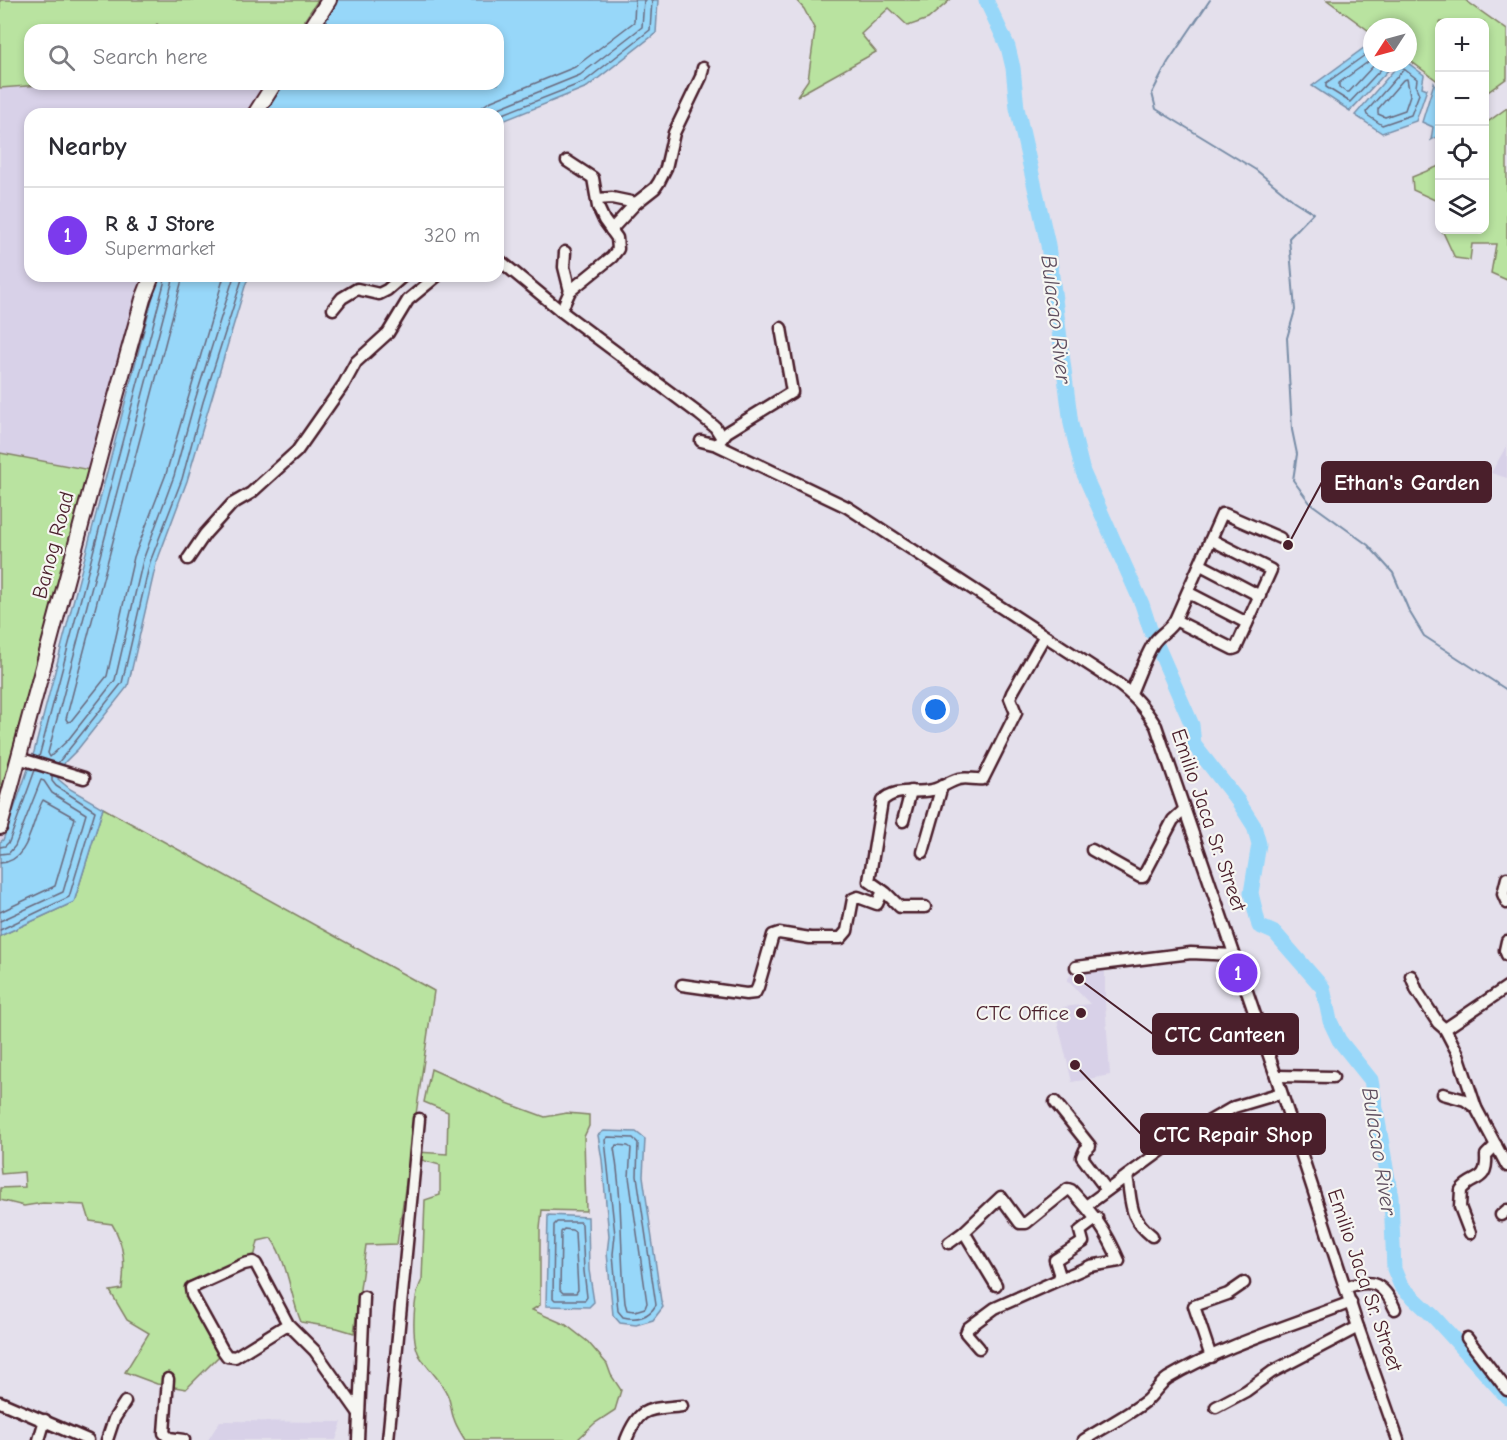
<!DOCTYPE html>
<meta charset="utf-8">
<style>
:root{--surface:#fff;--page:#f2f2f3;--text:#2b2b33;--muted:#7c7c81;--line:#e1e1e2;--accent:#7c3aed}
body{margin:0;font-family:"Comic Neue",sans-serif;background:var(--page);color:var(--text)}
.controls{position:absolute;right:18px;top:18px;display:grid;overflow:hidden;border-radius:12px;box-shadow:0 3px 9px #0003}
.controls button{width:54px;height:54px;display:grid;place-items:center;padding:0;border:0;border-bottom:2px solid var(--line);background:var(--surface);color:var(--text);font:30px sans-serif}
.compass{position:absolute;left:1363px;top:18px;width:54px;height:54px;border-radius:50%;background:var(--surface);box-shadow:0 3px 9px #0003;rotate:234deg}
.you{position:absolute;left:936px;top:710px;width:21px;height:21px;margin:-15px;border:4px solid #fff;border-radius:50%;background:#1a73e8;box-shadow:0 0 0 9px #1a73e833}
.badge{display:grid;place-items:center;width:39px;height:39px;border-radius:50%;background:var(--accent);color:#fff;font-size:20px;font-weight:700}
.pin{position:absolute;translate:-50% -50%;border:3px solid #fff;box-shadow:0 2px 6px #0006}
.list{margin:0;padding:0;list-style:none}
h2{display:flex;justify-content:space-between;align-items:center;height:78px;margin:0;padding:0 24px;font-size:26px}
h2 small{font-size:20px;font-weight:400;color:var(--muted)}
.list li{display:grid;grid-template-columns:39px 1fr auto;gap:18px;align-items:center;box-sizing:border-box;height:96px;padding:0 24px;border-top:2px solid var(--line)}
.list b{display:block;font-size:22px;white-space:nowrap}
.list p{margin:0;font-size:20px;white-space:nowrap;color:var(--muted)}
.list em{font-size:20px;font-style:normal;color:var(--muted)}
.icon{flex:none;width:33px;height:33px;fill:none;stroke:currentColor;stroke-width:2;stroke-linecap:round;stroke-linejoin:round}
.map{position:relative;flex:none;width:1507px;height:1440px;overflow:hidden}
.search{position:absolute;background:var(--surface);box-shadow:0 3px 9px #0003;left:24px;top:24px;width:480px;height:66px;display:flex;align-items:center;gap:15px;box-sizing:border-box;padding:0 21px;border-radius:18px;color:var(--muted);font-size:22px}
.panel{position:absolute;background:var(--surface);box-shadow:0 3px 9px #0003;left:24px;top:108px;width:480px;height:174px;border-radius:18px}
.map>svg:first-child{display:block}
</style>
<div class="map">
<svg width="1507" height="1440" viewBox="0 0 1507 1440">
<rect width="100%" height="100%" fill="#e4e0ec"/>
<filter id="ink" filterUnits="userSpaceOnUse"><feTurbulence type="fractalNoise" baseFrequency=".0167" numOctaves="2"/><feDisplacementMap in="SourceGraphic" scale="12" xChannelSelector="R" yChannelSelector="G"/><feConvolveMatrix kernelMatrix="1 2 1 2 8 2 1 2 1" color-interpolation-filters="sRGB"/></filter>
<g filter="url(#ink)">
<g fill="#d8d1e8">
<polygon points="0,0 337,0 318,30 30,30 30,84 284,84 265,114 30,114 30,276 160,276 154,285 27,752 2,840 0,841"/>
<polygon points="1507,445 1507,478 1491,473"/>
<polygon points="1105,966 1105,1002 1110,1075 1072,1082 1055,1011 1062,1010 1063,1007 1090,1004 1067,980 1075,969"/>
<polygon points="220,1421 342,1422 336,1440 208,1440"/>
</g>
<g fill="#b9e3a0" stroke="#828166" stroke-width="1.5">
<polygon points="0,0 318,0 298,30 165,30 157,24 151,30 30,30 30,84 54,84 0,88"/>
<polygon points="796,0 950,0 928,19 908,26 889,8 861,34 876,52 797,96 808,80 815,30 804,9"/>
<polygon points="1327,0 1465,0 1507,30 1507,78 1485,94 1484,22 1440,22 1439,82 1408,59 1408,27 1372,27 1372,33"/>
<polygon points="1507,108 1507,280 1491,273 1496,244 1472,244 1470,260 1455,258 1442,230 1484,230 1485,124"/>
<polygon points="1439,166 1439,206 1437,201 1413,190 1412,177"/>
<polygon points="0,453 90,470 0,801"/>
<path d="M103 808 434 991 397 1244 366 1245 354 1333 337 1328 301 1322C290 1295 288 1262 271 1238L258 1241 254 1258 187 1282 186 1287 222 1353 186 1389 157 1384 125 1372 149 1333 127 1320 110 1291 122 1289C125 1265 125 1245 112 1224L90 1221 85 1205 43 1203 24 1206 0 1200V1188L25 1187 24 1172 1 1174 0 1163V936L74 902Z"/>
<path d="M431 1069 507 1103 545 1117 567 1113 589 1115V1126L584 1137 586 1211 542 1210 540 1229V1305L532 1310 566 1325 588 1342 607 1364 611 1375 621 1390 615 1410 595 1423 577 1440H465C461 1433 456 1426 454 1419 451 1412 451 1404 448 1396 442 1381 430 1371 421 1358 410 1342 413 1296 422 1280L425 1200 440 1195V1165L418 1159V1152L447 1154 448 1112 424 1102Z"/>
</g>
<g fill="#97d7f9" stroke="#788da7" stroke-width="1.5">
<polygon points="336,0 658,0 656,33 587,87 498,123 498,114 264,114 283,84 498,84 498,30 317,30"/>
<polygon points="1372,42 1372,63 1395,63 1350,111 1312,86"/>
<polygon points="1400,63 1408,63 1424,75 1422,87 1427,89 1416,121 1382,133 1355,115"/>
<polygon points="1434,83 1439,94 1440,135 1431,140 1433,127 1422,122"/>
<polygon points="161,276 250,276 246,283 187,481 156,564 128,686 78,749 65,762 58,779 70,789 103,808 74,902 0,936 0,842 3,840 34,752 156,284"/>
<polygon points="604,1131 636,1132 645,1139 643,1176 661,1301 663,1307 653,1320 636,1325 620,1323 613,1315 607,1253 609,1236 602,1160 598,1135"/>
<polygon points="548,1215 588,1217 589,1270 594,1302 589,1307 546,1306"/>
</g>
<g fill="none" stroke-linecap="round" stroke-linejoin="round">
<g stroke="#69697d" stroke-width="1.5">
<polyline points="1372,50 1326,83 1326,87 1350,102 1387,63"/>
<polyline points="1372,59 1339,83 1339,87 1346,92 1349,92 1376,63"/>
<polygon points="1404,69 1417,79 1416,87 1419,94 1411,115 1382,125 1367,115 1366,112"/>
<polygon points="1407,79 1410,95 1405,110 1385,117 1378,114 1378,109 1403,80"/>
<polyline points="478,114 482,107 489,102 575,67 634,22 635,0"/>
<polyline points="488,114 494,110 580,75 642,27 644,0"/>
<polyline points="498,116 584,82 650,30 652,0"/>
<polyline points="174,276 48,753 50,757 68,740 115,680 143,560 174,476 195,400 234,276"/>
<polyline points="183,276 66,719 68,722 71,721 107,676 134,557 166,474 224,276"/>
<polyline points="39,757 166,276"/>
<polyline points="58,763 122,683 150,562 182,479 203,402 243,276"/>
<polyline points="0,847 5,846 9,842 35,770"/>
<polyline points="0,854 9,853 15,846 41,780 44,781 52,793 86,814 63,892 0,921"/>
<path d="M0 863C30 862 31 821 43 800L75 818 55 886 0 912"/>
<polyline points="0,930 69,897 95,811 56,786 52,781 52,775"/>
<path d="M608 1137 633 1138 638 1143 637 1176 656 1305C648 1318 637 1320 623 1317L618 1311 613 1254 615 1235 605 1140Z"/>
<path d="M617 1145 628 1146 631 1148 629 1177 647 1303 645 1308 635 1311 627 1310 625 1303C620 1251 623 1200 614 1148Z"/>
<polygon points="557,1222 580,1222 582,1224 584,1271 587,1297 585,1300 555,1300 553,1298 554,1225"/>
<polygon points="564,1229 572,1230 575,1232 578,1290 576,1293 563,1293 560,1290 561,1232"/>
</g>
<polyline stroke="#788da7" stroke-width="2" points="1210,0 1168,62 1152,93 1156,109 1256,170 1294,201 1313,213 1289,238 1295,310 1287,338 1292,430 1297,454 1293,480 1310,503 1368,545 1393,573 1409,611 1424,636 1507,690"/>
<g stroke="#97d7f9" stroke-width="15">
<polyline points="986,0 1008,47 1013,68 1017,108 1048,245 1071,424 1083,472 1142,604 1151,632"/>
<polyline points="1157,645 1192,725 1194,745 1238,801 1254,826 1259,844 1251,893 1259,926 1275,933 1323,988 1330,1021 1339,1040 1371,1080 1391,1197 1394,1269 1401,1286 1434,1317 1507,1397"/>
</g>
<g stroke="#4a1f2b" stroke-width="15">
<g id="street">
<polyline points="597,199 612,198 636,203"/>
<polyline points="611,230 636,203 655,188 659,182 666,168 674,133 701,77 703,68"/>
<polyline points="565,252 564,267 570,291"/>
<polyline points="498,259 561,311 699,414 715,427 722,438"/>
<polyline points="333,309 342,298 357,289 379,294 387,290 403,276"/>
<polyline points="561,311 570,291 612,257 618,249 617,238 604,220 598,207 593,178 567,161"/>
<path d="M701 441 717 445 847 507 1114 681C1133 694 1144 707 1156 726L1276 1076 1358 1327 1398 1440"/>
<polyline points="719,442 727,432 792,392 781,328"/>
<polyline points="188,559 205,534 232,504 251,493 297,451 344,384 356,362 388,333 408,300 437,276"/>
<polyline points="1201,565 1260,596"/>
<polyline points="1189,593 1247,623"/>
<polyline points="1175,620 1233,649 1236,648 1271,570 1212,540"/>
<path d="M1131 693C1138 677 1144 659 1153 644 1159 634 1169 631 1175 620L1222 514H1225L1280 538"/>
<polyline points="18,758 84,778"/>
<polyline points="903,821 911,791"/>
<polyline points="1092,850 1140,877 1143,877 1173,820 1184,810"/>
<polyline points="923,852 942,786"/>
<polyline points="1507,878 1503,894 1507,903"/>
<path d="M925 907H900L886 893 869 881 882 801C896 787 915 794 932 790 942 788 950 781 959 779 967 777 975 780 983 779L1016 713 1010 698 1012 693 1044 637"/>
<polyline points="1507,941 1505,950 1507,955"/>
<polyline points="1076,967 1191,953 1234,955"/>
<polyline points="1411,976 1417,991 1438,1023 1445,1029 1458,1054 1476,1108 1507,1166"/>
<polyline points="682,985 746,994 755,993 758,987 773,935 779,933 810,938 841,938 847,931 853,899 858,897 877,904 883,891"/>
<polyline points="1445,1029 1507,987"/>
<polyline points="1178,1045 1259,1025"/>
<polyline points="1276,1076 1333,1077"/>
<polyline points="1443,1094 1465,1100 1476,1108"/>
<polyline points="1055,1102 1090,1146 1085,1150 1082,1157 1107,1190"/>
<path d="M1127 1176C1132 1203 1128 1217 1152 1236"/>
<polyline points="1086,1206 1173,1142 1234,1107 1281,1093"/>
<polyline points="1501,1215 1507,1210"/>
<polyline points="964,1232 996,1285"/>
<path d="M1470 1233 1460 1207 1461 1190C1472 1175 1488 1184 1486 1155L1496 1145"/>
<path d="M949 1243 964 1232 1001 1197 1020 1223H1026L1068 1189 1071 1190C1094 1215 1106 1230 1119 1261L1090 1266 995 1308 968 1328 966 1333 979 1348"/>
<polyline points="1061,1279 1055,1260 1083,1242 1080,1231 1097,1218"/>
<path d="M1346 1288C1372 1277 1384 1284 1395 1309"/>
<polyline points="288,1324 235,1357 227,1356 222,1349 192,1295 191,1288 244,1264 253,1262 256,1264 288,1324 315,1351 358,1412"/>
<polyline points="1467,1338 1507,1390"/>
<polyline points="1211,1357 1194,1306 1228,1294 1244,1283"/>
<polyline points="168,1379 164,1433 169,1438 184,1440"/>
<polyline points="0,1402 88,1440"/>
<polyline points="1216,1407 1246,1391 1272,1372 1358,1327"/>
<polyline points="39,1440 45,1420"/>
<polyline points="107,1440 114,1419 125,1402"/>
<polyline points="358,1440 364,1297"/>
<polyline points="388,1440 419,1119"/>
<path d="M626 1440C640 1405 648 1410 682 1406"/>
<path d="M1084 1440C1104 1427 1127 1416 1146 1401 1154 1394 1159 1384 1168 1378 1224 1345 1290 1326 1351 1302"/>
</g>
</g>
<g stroke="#4a1f2b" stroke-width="18">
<g id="secondary">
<polyline points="310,30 329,0"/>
<polyline points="255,114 274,84"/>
<polyline points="0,827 108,425 143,299 152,276"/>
</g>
</g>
<use href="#street" stroke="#f6f6f2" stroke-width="10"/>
<use href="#secondary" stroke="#f6f6f2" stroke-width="14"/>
</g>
</g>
<circle fill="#4a1f2b" stroke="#f6f6f2" stroke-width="2" cx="1081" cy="1013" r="6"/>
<g text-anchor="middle" stroke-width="4.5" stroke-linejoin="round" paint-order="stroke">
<g font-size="21" fill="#4a1f2b" stroke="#f6f6f2">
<text transform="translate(53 545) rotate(-75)" y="7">Banog Road</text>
<text transform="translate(1209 820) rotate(71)" y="7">Emilio Jaca Sr. Street</text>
<text transform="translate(1365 1280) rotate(71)" y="7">Emilio Jaca Sr. Street</text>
</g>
<g font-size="21" fill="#4a1f2b" stroke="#f6f6f2" text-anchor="end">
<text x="1069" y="1020">CTC Office</text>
</g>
<g font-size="22" font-style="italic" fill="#5d4d5e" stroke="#f6f6f2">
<text transform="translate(1057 319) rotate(83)" y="8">Bulacao River</text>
<text transform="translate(1380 1151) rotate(81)" y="8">Bulacao River</text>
</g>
</g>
<path fill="none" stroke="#4a1f2b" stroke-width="2" d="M1288 545L1322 482M1079 979L1153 1034M1075 1065L1141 1134"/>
<g fill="#4a1f2b" stroke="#f6f6f2" stroke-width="2">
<circle cx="1288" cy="545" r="6"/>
<circle cx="1079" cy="979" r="6"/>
<circle cx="1075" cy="1065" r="6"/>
</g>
<g fill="#4a1f2b" stroke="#4a1f2b" stroke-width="2">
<rect x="1322" y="462" width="169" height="40" rx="6"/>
<rect x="1153" y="1014" width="145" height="40" rx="6"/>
<rect x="1141" y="1114" width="184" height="40" rx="6"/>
</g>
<g font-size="22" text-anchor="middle" font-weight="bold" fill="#fff">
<text x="1407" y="490">Ethan's Garden</text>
<text x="1225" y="1042">CTC Canteen</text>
<text x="1233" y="1142">CTC Repair Shop</text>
</g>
</svg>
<div class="controls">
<button>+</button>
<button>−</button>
<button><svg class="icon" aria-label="locate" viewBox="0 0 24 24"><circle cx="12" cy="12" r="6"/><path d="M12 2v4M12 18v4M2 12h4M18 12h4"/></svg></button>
<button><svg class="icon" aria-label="layers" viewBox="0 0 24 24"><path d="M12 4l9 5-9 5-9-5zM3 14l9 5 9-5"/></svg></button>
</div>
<svg class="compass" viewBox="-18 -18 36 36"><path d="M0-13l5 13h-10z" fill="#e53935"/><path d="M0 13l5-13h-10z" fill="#7c7c81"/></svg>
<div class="you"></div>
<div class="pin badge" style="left:1238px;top:973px">1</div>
<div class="search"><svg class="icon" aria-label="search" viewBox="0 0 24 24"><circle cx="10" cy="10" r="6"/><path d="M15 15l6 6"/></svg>Search here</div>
<section class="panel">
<h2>Nearby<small></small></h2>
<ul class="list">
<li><span class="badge">1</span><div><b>R &amp; J Store</b><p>Supermarket</p></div><em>320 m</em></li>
</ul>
</section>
</div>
